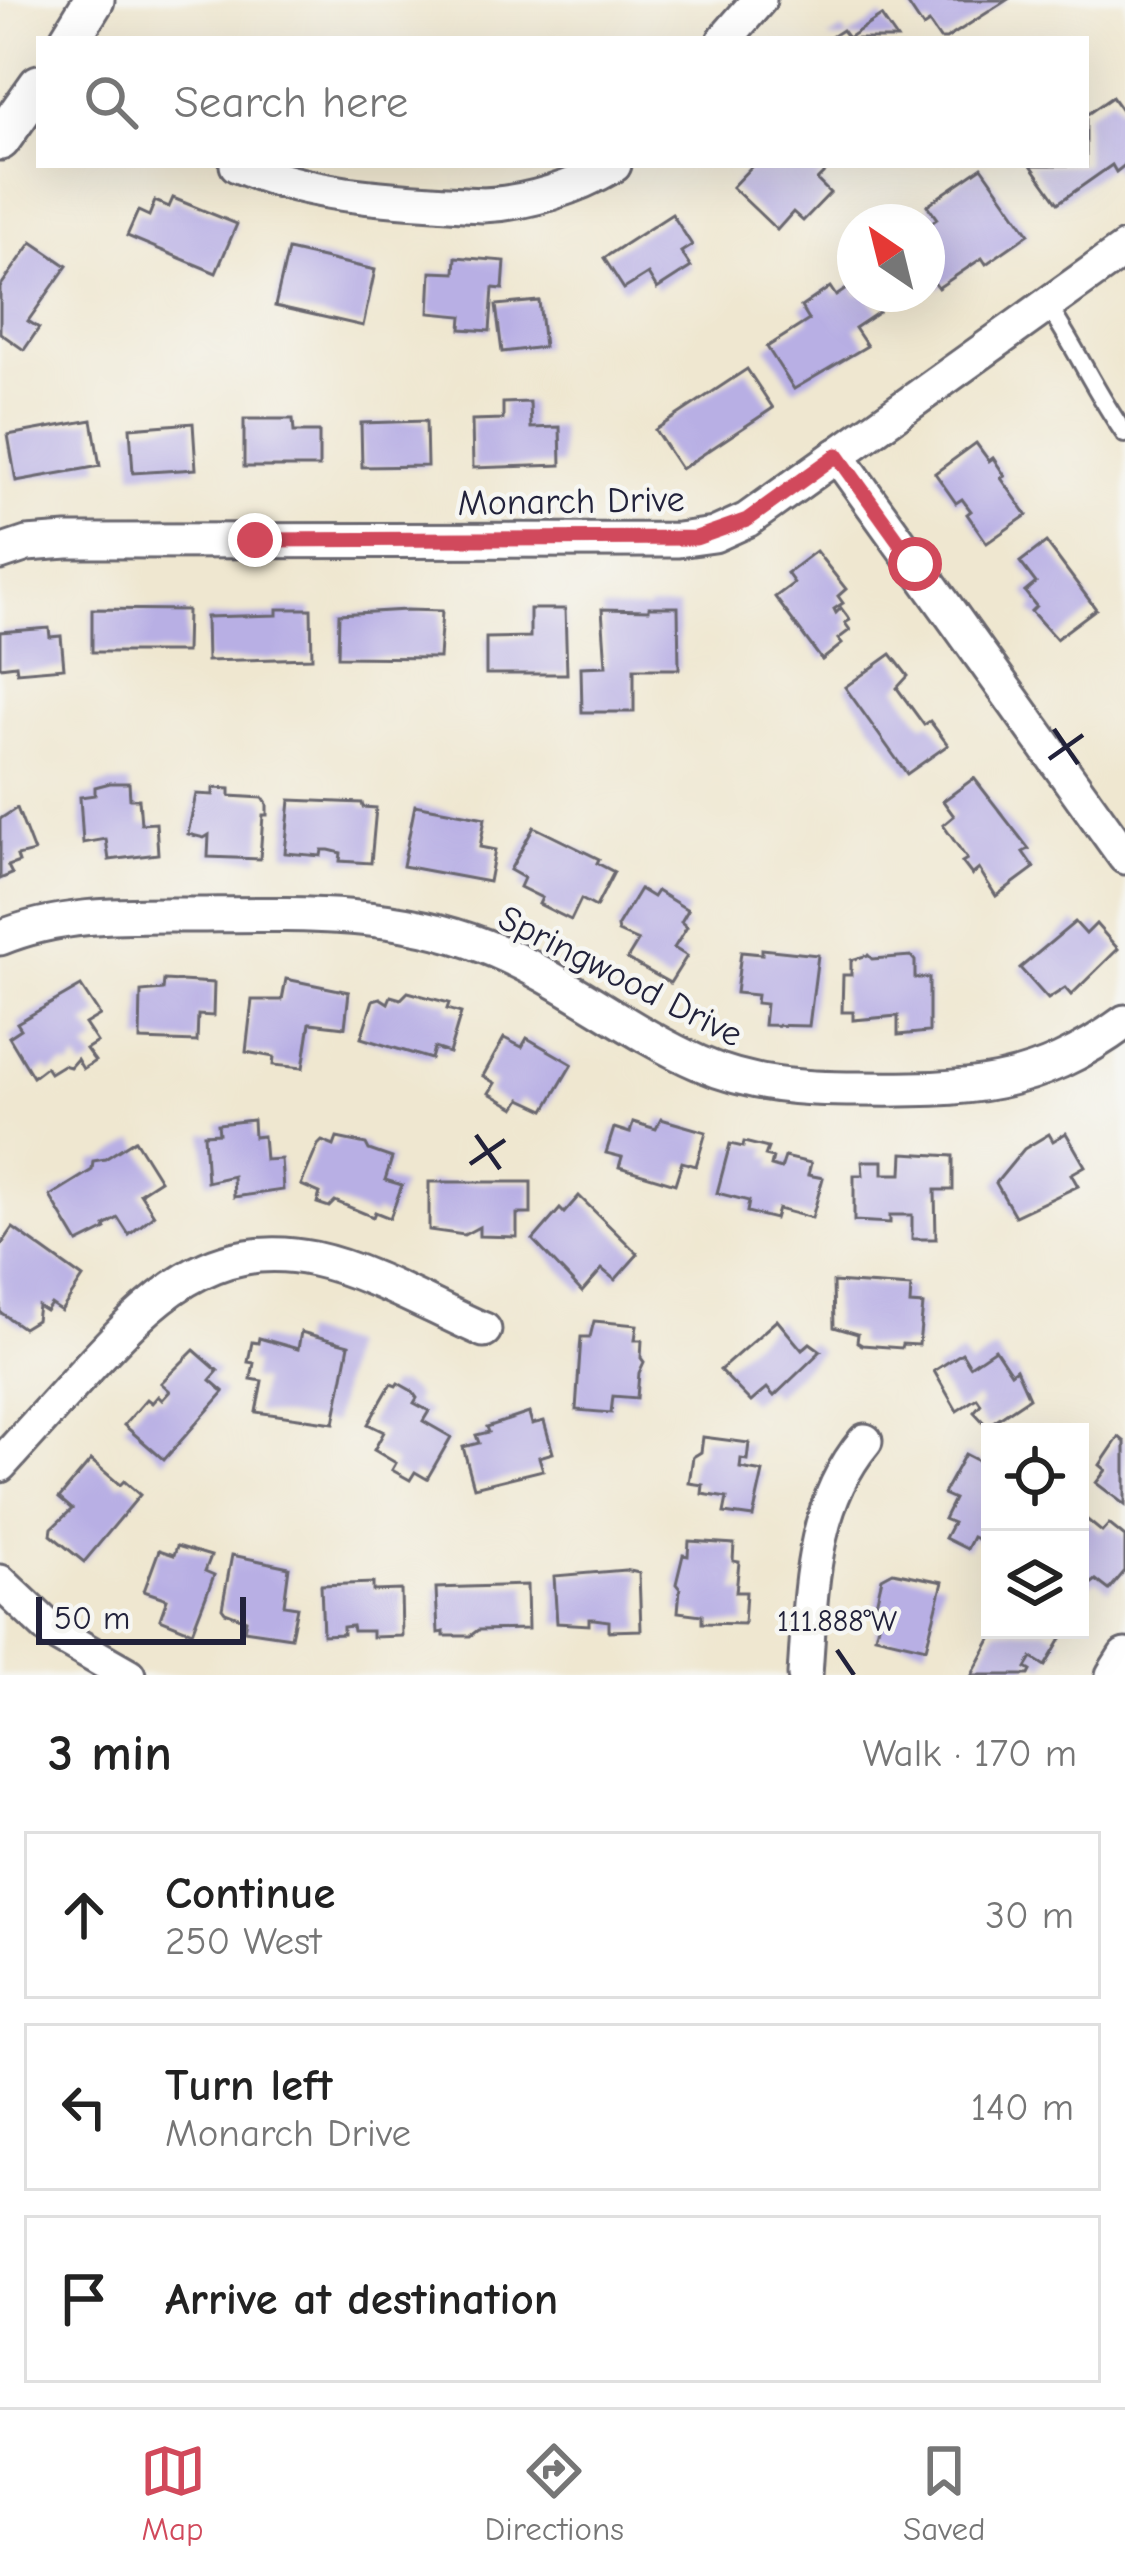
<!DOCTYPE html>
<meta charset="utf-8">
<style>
:root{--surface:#fff;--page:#f6f6f6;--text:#222;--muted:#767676;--line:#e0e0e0;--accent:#d1495b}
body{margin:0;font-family:"Comic Neue",sans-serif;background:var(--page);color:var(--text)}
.controls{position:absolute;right:36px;bottom:36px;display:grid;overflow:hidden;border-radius:0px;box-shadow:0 12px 48px #0002}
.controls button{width:108px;height:108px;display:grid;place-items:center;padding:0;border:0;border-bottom:3px solid var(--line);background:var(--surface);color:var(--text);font:60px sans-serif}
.compass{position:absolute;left:837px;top:204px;width:108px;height:108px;border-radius:50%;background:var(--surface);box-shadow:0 12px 48px #0002;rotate:325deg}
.scale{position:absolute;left:36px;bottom:30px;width:210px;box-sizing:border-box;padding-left:12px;border:6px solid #22223b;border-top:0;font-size:33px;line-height:42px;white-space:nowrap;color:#22223b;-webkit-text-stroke:9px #f6f6f2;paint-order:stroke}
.stop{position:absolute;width:36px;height:36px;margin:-27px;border:9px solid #d1495b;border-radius:50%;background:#fff}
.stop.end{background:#d1495b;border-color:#fff;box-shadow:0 3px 12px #0008}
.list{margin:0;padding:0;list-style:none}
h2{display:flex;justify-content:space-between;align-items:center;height:156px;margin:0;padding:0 48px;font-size:51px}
h2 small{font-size:39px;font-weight:400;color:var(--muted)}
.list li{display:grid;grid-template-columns:78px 1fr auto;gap:36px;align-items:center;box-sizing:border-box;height:168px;margin:0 24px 24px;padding:0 24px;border:3px solid var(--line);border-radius:0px}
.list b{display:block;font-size:45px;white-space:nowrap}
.list p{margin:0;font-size:39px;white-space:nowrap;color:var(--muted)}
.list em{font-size:39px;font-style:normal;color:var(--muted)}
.icon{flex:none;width:66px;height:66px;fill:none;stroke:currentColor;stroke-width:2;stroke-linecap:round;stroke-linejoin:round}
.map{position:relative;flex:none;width:1125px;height:1675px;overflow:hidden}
.search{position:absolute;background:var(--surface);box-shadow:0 12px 48px #0002;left:36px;right:36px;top:36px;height:132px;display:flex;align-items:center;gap:30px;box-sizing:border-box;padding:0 42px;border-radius:0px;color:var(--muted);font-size:45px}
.sheet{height:732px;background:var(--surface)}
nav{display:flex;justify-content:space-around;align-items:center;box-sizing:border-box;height:168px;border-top:3px solid var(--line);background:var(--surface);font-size:33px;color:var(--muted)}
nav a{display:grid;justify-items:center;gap:6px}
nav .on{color:var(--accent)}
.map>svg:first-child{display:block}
</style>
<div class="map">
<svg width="1125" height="1675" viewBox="0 0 1125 1675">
<rect width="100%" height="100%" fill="#f6f6f2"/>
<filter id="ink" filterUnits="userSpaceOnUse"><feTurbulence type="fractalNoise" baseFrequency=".00833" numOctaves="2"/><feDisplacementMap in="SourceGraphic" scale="24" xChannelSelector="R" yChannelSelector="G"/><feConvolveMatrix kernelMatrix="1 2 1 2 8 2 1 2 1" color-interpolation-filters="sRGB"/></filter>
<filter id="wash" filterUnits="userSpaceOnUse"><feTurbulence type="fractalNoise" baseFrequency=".004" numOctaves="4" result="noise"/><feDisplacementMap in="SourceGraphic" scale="48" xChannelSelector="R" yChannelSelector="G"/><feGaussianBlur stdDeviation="2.7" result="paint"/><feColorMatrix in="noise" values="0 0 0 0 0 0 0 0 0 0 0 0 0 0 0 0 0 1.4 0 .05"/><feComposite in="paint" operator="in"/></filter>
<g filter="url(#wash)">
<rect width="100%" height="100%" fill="#efe7d0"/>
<g id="blocks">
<g fill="#b8afe4">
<polygon points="905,0 1007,0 946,39 940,39 929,23 923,27"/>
<polygon points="881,16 897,39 828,39 842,30 848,38"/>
<polygon points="1112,97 1125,115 1125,165 1116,172 1112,165 1058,203 1031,165 1086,165 1086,115"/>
<polygon points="753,165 825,165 828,169 817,180 830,193 803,221 793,212 777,230 732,187"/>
<polygon points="982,167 1029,234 986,264 982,258 938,288 927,272 927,226 937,219 927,205"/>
<polygon points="173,198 237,224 216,273 127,236 138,211 149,216 155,201 169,207"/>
<polygon points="672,214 692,245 681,252 691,267 657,289 648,274 624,289 604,258"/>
<polygon points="32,242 67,266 28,321 39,328 24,350 0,333 0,287"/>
<polygon points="288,250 375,270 363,326 275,306"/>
<polygon points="456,257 505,261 503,289 493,288 490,331 461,329 462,316 429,313 431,272 455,273"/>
<polygon points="855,283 855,294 867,294 879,312 855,328 867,346 794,389 767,347 809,320 801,307 830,287 836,296"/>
<polygon points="539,301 544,347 502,352 496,305"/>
<polygon points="747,369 773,408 681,469 655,430"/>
<polygon points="530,402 531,428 560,427 561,465 473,468 472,420 503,419 503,403"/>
<polygon points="244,419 293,419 294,432 319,432 319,467 244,467"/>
<polygon points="92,420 100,466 16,481 8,435"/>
<polygon points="426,421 427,466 362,467 361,423"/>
<polygon points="193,423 196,469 133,473 130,428"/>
<polygon points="976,443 989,461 993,458 1005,476 1001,478 1027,515 987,543 967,514 971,511 962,499 956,503 935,473"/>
<polygon points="1046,542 1096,609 1056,639 1031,611 1036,606 1025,592 1036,583 1020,562"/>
<polygon points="816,551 846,589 838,596 843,603 834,609 836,613 841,608 850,620 845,623 850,630 838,639 842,644 822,660 775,597 794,583 787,573"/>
<polygon points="649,607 678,607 679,669 634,669 634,712 582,712 581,667 606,666 602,609 649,610"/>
<polygon points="92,609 187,610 186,652 92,652"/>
<polygon points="277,609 311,609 312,658 207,661 206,617 277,615"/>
<polygon points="530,609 565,609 567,674 486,674 486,638 530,637"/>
<polygon points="406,610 442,611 439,658 338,657 339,614"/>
<polygon points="49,628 50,637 61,636 64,668 17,672 16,665 0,667 0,632"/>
<polygon points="891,654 908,676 897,688 924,725 930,721 948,745 907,774 845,687"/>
<polygon points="974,778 1029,849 1023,852 1034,868 996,896 979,869 972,875 962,862 967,859 943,825 954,816 943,801"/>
<polygon points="110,783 129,783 130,799 139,799 141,824 156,823 158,854 109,860 106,839 83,843 80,797 95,795 95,787"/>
<polygon points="213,788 230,789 230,796 263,798 267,804 267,815 263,815 260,859 208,857 209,835 204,838 188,834 196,794 213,795"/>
<polygon points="290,800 362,803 363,807 376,808 371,863 340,861 341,853 329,850 322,850 321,856 285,853"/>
<polygon points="415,805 485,818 480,847 495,850 489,882 403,866"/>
<polygon points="17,808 34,852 17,856 19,862 8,866 12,874 0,879 0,819"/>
<polygon points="534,827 599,859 597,863 614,872 596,907 581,899 571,920 539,904 542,898 520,887 524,878 510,870"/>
<polygon points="640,889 653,897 657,891 688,910 681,922 687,927 674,948 687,956 670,983 627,959 638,941 618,932 617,927"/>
<polygon points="1075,922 1086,934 1096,924 1118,949 1071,995 1065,988 1048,999 1020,968"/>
<polygon points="762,949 818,955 809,1026 764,1025 766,1004 756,1003 757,995 736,993 741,952 762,954"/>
<polygon points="868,955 872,959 911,956 915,961 915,978 929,978 929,1032 898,1035 898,1016 853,1020 853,1012 842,1012 843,975 851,975 851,960"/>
<polygon points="286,979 349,992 345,1027 310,1023 303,1068 273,1065 274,1057 246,1052 252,1000 282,1000"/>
<polygon points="164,980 214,983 213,1016 198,1015 197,1042 140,1040 141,992 163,990"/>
<polygon points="81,986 100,1015 85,1024 97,1042 86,1049 95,1061 83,1069 77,1059 70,1067 63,1065 50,1073 46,1067 33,1077 9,1037 21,1029 17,1023"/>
<polygon points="408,992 449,1003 447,1009 461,1013 449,1053 434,1048 431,1059 361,1038 373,1000 380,998 388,1003 391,996 401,999"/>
<polygon points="504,1038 522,1047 527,1038 572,1064 545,1110 521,1099 515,1108 489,1093 495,1083 483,1076"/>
<polygon points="661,1119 706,1132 696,1166 682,1162 675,1184 619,1167 622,1157 606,1153 614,1128 630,1133 633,1122 656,1129"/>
<polygon points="253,1120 254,1137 263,1136 265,1160 281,1159 283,1190 234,1197 233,1176 207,1182 204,1134 219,1133 218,1124"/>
<polygon points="1066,1133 1085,1166 1071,1174 1078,1186 1015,1216 996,1183 1024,1149 1049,1134 1053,1141"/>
<polygon points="337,1138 366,1144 369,1150 392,1158 385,1180 402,1185 390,1218 375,1212 373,1217 335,1201 329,1207 317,1203 320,1193 301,1185 318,1145 322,1141 334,1146"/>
<polygon points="135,1140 160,1180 140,1193 154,1215 129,1235 118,1218 105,1226 106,1229 78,1243 50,1196 92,1170 93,1161 105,1159"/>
<polygon points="744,1142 768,1148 765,1156 773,1158 771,1166 781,1169 785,1157 811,1163 808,1175 823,1178 812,1218 778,1209 775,1219 747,1212 749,1201 717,1193 730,1144 743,1147"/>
<polygon points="903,1153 953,1156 953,1190 935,1190 936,1239 912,1239 912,1215 890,1215 890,1223 854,1221 854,1175 863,1175 862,1161 883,1161 883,1174 902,1174"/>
<polygon points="429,1182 531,1182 531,1214 517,1214 517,1237 479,1236 479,1227 464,1235 429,1230"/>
<polygon points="579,1196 638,1254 615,1280 602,1269 582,1292 533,1240 560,1209 564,1213"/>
<polygon points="13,1228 83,1278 61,1311 51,1304 46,1311 38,1306 36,1320 23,1328 0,1312 0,1247"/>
<polygon points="833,1282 911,1287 910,1304 923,1305 919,1345 902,1344 901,1348 862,1345 857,1342 858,1334 834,1327"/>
<polygon points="777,1320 802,1350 810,1343 821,1351 774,1396 767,1388 751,1402 720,1370"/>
<polygon points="594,1321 637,1325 635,1340 642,1340 641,1358 644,1362 639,1373 637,1398 613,1396 611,1413 576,1410 581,1337 590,1337"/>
<polygon points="301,1332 349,1345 334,1423 256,1412 262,1381 251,1379 254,1363 248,1362 252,1342 258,1343 259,1338 298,1349"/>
<polygon points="995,1349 1011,1373 1016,1369 1029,1398 987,1426 974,1412 981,1404 977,1398 957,1411 934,1371 962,1353 970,1366"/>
<polygon points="194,1350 218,1371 210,1380 224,1392 164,1460 124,1425 147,1399 152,1403 158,1396 162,1400 170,1391 161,1383"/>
<polygon points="398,1383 412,1391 417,1398 414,1403 429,1411 423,1421 451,1437 427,1479 415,1472 410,1480 392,1470 396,1463 374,1450 384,1432 368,1424 391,1384 396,1386"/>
<polygon points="529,1413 532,1424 544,1421 553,1453 539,1457 543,1470 474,1487 463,1447 479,1443 476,1435 489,1432 487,1427"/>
<polygon points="703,1437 749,1443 747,1460 741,1459 740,1468 763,1472 753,1517 724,1513 727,1498 702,1494 703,1485 689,1483 693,1457 701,1452"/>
<polygon points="1119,1437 1125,1442 1125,1505 1096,1483 1106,1470 1100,1465"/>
<polygon points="965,1454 990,1467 990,1529 982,1541 973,1537 967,1549 945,1538 953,1523 944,1519 954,1499 943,1494"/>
<polygon points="91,1460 120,1485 124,1481 140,1495 84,1562 51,1535 52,1528 72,1509 59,1498"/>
<polygon points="1080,1514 1102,1532 1109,1524 1125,1537 1125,1571 1109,1590 1096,1580 1080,1592"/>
<polygon points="689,1541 734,1544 733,1561 739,1562 736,1592 746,1592 744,1624 702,1623 702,1615 678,1612 680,1589 676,1584 683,1555 688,1556"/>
<polygon points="177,1546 211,1556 205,1571 214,1575 192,1632 160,1619 167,1599 144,1591 159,1550 174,1555"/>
<polygon points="232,1555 289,1567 284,1605 297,1607 291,1637 244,1630 246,1620 225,1612 222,1608"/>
<polygon points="625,1570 639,1573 641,1630 609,1631 609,1621 594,1619 589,1619 589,1625 557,1623 554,1576"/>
<polygon points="893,1572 943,1582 926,1648 875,1636 882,1610 875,1608 882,1578"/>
<polygon points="373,1583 373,1591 401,1590 402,1636 372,1637 372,1631 353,1631 352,1626 343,1627 343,1634 323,1635 321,1585"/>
<polygon points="527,1585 528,1629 478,1630 470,1636 444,1636 444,1632 438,1633 436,1588"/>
<polygon points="996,1630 1046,1630 1061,1639 1045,1666 1032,1658 1026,1668 1031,1671 1029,1675 972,1675"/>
</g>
</g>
</g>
<g filter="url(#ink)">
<use href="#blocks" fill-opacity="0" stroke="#6a676f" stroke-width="3"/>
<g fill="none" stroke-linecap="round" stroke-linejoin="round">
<g stroke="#6a676f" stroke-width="22">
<path id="service" d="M1047 305C1076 347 1095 392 1125 434"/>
</g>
<g stroke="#6a676f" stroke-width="39">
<g id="minor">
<polyline points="725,39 759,0"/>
<path d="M237 165C314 198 400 200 483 205 528 203 575 188 614 165"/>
<polyline points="837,455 1125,857"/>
<polyline points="0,553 27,544 67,541 678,540 714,535 747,520 1125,249"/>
<path d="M0 938C63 912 130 915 197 915 294 914 392 910 484 946 561 976 624 1030 699 1063 751 1086 803 1089 859 1089 967 1090 1034 1089 1125 1022"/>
<path d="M0 1465C29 1433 58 1401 87 1369 151 1300 210 1237 314 1259 370 1271 431 1307 484 1330"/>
<polyline points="0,1582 53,1632 128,1675"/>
<path d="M805 1675C811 1593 810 1507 865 1441"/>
<polyline points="1113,1675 1125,1656"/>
</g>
</g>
<g stroke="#6a676f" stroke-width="45">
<g id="tertiary">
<polyline points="70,39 94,0"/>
<polyline points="0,140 39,85"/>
</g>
</g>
<use href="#service" stroke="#fff" stroke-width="16"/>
<use href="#minor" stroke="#fff" stroke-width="33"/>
<use href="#tertiary" stroke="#fff" stroke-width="39"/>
</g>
</g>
<g fill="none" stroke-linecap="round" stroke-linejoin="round" filter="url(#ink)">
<polyline stroke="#d1495b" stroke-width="15" points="255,540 696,538 747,520 837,455 915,564"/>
</g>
<path fill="none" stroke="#22223b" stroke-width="4.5" d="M1054 729 1078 764M1049 759 1083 735M476 1135 500 1169M470 1164 505 1140M837 1650 854 1675"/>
<g text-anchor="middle" stroke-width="9" stroke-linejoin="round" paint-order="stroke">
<g font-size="36" fill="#22223b" stroke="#f6f6f2">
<text transform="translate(571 500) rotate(-1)" y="13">Monarch Drive</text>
<text transform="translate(621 975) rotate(27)" y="13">Springwood Drive</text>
</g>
</g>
<g font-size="30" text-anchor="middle" fill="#22223b" stroke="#f6f6f2" stroke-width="9" stroke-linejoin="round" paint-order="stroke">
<text x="837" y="1631">111.888°W</text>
</g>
</svg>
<div class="controls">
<button><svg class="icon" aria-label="locate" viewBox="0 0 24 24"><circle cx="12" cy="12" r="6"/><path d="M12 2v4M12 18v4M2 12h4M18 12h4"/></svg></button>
<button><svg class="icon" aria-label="layers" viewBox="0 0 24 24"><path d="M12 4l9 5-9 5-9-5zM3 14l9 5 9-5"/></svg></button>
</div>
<svg class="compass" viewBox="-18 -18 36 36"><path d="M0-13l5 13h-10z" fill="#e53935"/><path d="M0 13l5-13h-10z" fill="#767676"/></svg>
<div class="scale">50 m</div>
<div class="stop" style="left:915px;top:564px"></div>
<div class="stop end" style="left:255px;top:540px"></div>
<div class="search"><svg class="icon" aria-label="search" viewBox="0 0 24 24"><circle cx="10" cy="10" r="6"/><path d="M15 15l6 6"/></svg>Search here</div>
</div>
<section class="sheet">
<h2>3 min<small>Walk · 170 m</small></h2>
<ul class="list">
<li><svg class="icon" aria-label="ahead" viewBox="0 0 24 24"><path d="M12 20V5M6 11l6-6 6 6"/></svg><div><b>Continue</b><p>250 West</p></div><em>30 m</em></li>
<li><svg class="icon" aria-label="left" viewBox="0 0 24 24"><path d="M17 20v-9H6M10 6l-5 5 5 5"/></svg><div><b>Turn left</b><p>Monarch Drive</p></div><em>140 m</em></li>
<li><svg class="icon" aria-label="arrive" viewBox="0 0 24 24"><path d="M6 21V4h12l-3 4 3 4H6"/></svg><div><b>Arrive at destination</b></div></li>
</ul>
</section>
<nav>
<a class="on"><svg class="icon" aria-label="map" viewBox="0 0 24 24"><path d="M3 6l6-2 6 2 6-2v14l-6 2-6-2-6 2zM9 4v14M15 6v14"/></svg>Map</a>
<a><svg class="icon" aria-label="directions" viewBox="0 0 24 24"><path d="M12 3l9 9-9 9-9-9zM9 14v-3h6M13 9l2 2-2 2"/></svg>Directions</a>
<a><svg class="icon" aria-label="saved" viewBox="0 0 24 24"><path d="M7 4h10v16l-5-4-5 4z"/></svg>Saved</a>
</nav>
